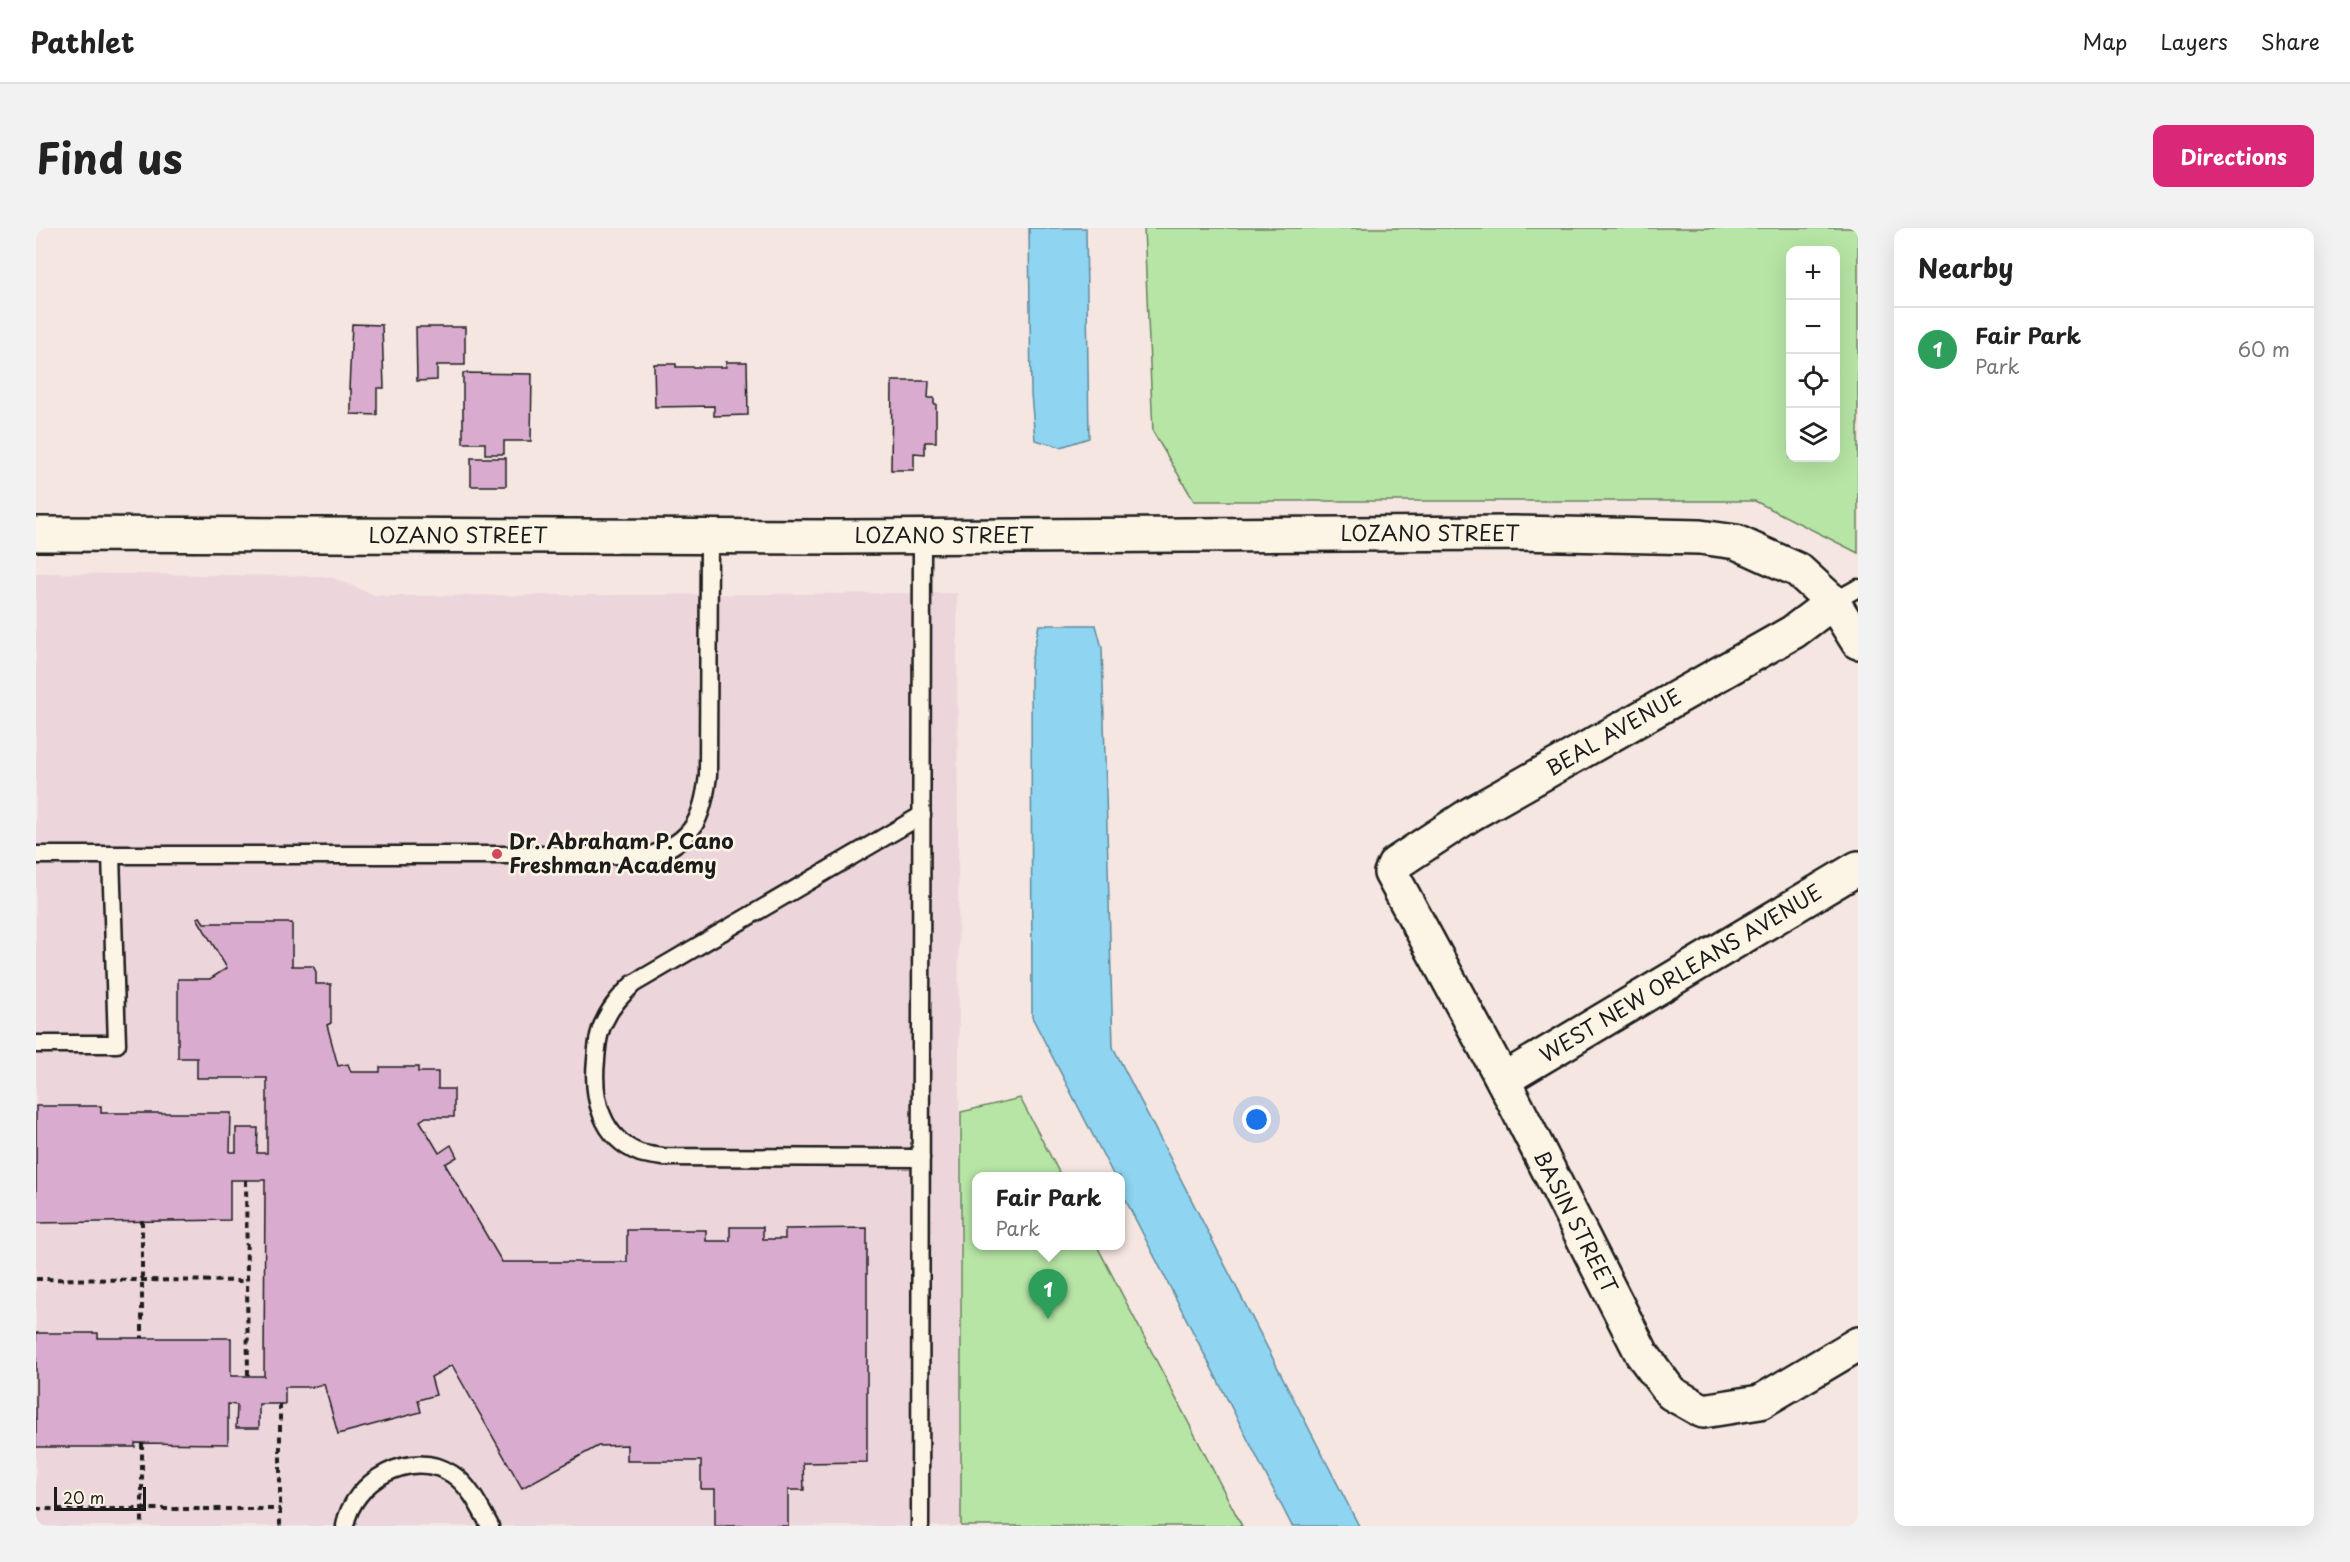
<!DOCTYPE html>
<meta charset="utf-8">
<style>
:root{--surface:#fff;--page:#f2f2f2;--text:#222;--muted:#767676;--line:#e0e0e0;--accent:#db2777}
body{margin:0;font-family:"Playpen Sans",sans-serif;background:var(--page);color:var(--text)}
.controls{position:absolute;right:18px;top:18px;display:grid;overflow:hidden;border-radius:12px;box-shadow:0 6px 24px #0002}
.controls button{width:54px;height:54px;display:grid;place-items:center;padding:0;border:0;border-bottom:2px solid var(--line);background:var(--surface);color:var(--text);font:30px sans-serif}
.scale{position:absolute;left:18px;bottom:15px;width:92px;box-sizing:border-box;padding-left:6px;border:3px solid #1c1c1c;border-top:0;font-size:16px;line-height:21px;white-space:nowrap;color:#1c1c1c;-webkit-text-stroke:4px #fcf5e5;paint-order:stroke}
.you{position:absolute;left:1221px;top:892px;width:21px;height:21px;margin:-15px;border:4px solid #fff;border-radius:50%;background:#1a73e8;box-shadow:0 0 0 9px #1a73e833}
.badge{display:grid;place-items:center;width:39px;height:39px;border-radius:50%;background:var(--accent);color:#fff;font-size:20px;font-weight:700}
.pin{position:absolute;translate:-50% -50px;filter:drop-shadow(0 2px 3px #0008)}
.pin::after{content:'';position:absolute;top:32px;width:21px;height:18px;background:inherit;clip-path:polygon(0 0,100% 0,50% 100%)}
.popup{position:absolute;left:936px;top:944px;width:153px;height:78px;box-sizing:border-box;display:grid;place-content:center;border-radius:12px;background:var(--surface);filter:drop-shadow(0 2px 4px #0005);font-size:20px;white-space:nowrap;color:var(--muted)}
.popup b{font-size:22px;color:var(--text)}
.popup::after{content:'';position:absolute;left:50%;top:100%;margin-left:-12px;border:12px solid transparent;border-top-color:var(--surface)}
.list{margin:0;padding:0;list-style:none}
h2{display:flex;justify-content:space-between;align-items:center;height:78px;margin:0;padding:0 24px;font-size:26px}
h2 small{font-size:20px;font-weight:400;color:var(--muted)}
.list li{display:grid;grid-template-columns:39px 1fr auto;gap:18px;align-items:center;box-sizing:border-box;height:84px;padding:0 24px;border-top:2px solid var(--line)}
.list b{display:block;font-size:22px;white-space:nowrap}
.list p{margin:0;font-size:20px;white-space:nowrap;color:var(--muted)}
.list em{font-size:20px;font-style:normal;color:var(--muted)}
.icon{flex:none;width:33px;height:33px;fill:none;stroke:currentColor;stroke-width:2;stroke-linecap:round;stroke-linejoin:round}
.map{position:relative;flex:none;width:1822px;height:1298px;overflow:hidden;border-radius:12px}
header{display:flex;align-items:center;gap:36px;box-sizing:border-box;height:84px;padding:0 30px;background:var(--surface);border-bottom:2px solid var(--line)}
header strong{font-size:28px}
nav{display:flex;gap:33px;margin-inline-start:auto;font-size:21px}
.intro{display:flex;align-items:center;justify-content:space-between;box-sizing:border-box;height:144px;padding:0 36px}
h1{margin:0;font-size:42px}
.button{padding:15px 27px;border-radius:12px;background:var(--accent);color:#fff;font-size:21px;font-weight:700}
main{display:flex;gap:36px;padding:0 36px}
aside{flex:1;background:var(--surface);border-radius:12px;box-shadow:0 6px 24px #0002}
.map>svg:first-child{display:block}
</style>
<header>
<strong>Pathlet</strong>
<nav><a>Map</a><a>Layers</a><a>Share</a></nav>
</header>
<div class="intro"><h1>Find us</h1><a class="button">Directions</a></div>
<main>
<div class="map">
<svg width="1822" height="1298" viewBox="0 0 1822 1298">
<rect width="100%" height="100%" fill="#f5e6e1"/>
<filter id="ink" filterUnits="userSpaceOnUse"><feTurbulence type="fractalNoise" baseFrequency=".0167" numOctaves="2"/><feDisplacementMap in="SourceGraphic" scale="12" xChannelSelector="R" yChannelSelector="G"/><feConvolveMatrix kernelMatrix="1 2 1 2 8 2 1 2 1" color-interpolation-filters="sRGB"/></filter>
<g filter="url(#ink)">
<polygon fill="#edd5dc" points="0,345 283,348 294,349 339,367 350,368 921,365 925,1298 0,1298"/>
<g fill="#b6e5a5" stroke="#698060" stroke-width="1.5" fill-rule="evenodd">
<path d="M1108 0H1822V325L1719 273H1158L1117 204ZM1754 22H1800V230H1754Z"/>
<polygon points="984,870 1025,948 940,948 940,1018 1061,1018 1206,1298 925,1298 925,884"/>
</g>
<g fill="#8fd4f1" stroke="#618a9c" stroke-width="1.5">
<polygon points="993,0 1050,0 1053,210 1025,219 999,212 995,166"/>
<polygon points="1003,397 1060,397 1066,420 1077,819 1323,1298 1256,1298 1084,961 1084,948 1078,948 996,789 995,434"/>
</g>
<g fill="#d9accf" stroke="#1c1c1c" stroke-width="1.5">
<polygon points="316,96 346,97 348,160 341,160 341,187 315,186 315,161 313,161"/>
<polygon points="380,99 429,99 429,137 401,137 401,152 381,153"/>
<polygon points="690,134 711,134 712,187 678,188 678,178 619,179 618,136 640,136 640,139 690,139"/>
<polygon points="427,145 496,146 495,213 468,213 468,226 449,226 449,215 427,215"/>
<polygon points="856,153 893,153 892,170 898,170 898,176 900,176 900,214 889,214 889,226 878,225 878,242 855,242"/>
<rect x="435" y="230" width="35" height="28"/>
<polygon points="164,689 168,695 256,695 256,738 277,738 280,744 280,756 295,756 295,795 291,797 302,838 312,836 315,844 344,844 344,839 382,839 382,844 402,844 402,861 418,861 418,889 390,889 384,893 403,925 415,917 421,929 409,936 466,1034 591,1034 591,1002 670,1002 670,1013 694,1013 694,999 727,999 727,1011 749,1011 749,1001 831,1000 831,1234 767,1235 768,1262 752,1262 752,1298 679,1298 679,1261 665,1261 665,1233 591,1233 591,1217 562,1218 486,1260 416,1137 395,1149 400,1167 382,1172 385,1184 302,1206 288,1156 276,1159 249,1159 249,1176 223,1176 223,1200 200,1200 201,1177 192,1176 192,1216 99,1215 99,1219 0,1219 0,1105 62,1105 62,1110 195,1110 195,1148 228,1148 229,952 194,952 194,992 0,995 0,878 65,878 65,885 195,885 194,924 200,924 200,900 222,900 221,925 231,925 231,850 161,850 161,830 142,830 142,751 174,751 191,740 161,690"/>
</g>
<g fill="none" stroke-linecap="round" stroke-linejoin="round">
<g stroke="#1c1c1c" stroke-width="21">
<g id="lane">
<polyline points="1797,374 1822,360"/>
<path d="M0 627H615C658 613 667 589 672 547L673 308"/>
<polyline points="0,816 81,816 75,627"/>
<path d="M885 930 627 929C620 928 611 927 604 925 565 910 556 869 560 832 561 819 562 804 569 792 576 777 586 767 597 756L886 587"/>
<path d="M309 1298C316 1253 376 1219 416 1246 434 1258 444 1280 454 1298"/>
<polyline points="884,1298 886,308"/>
</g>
</g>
<g stroke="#1c1c1c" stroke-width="38">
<g id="street">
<polyline points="1797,374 1757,404 1435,586 1359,636 1355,645 1467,852 1606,1126 1635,1165 1667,1183 1724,1174 1822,1116"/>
<polyline points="1467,852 1822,640"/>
</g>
</g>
<g stroke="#1c1c1c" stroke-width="38">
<polyline id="secondary" points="0,306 800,309 1479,305 1664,309 1700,314 1762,342 1797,374 1822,414"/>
</g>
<g stroke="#1c1c1c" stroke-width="4" stroke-dasharray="6 4.5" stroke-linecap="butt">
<polyline points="210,952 212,1148"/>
<polyline points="106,992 106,1110"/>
<polyline points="0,1051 210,1053"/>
<polyline points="244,1176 244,1298"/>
<polyline points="106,1215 106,1298"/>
<polyline points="0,1281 244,1281"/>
</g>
<use href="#lane" stroke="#fcf5e5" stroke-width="16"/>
<use href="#street" stroke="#fcf5e5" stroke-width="33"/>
<use href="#secondary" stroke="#fcf5e5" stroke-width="33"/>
</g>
</g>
<circle fill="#d1495b" stroke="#fcf5e5" stroke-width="2" cx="461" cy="626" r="6"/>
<g text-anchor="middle" stroke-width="5" stroke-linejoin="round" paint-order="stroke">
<g font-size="21" fill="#1c1c1c" stroke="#fcf5e5">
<text x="1394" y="313">LOZANO STREET</text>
<text x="422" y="315">LOZANO STREET</text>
<text x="908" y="315">LOZANO STREET</text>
<text transform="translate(1578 505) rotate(-30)" y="7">BEAL AVENUE</text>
<text transform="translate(1645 746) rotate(-31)" y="7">WEST NEW ORLEANS AVENUE</text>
<text transform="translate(1539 994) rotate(63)" y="7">BASIN STREET</text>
</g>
<g font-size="21" font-weight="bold" fill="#1c1c1c" stroke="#fcf5e5" text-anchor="start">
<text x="473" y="621">Dr. Abraham P. Cano<tspan x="473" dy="24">Freshman Academy</tspan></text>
</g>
</g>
</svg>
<div class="controls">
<button>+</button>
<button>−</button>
<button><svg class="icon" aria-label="locate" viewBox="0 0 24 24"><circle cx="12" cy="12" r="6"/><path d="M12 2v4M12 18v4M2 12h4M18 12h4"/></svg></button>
<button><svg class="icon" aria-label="layers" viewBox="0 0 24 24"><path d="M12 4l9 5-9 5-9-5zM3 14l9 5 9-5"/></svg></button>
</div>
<div class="scale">20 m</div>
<div class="you"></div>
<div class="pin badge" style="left:1012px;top:1091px;background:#2e9e5b">1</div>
<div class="popup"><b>Fair Park</b>Park</div>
</div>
<aside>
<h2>Nearby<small></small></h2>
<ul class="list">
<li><span class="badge" style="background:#2e9e5b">1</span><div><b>Fair Park</b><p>Park</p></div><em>60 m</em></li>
</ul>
</aside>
</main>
